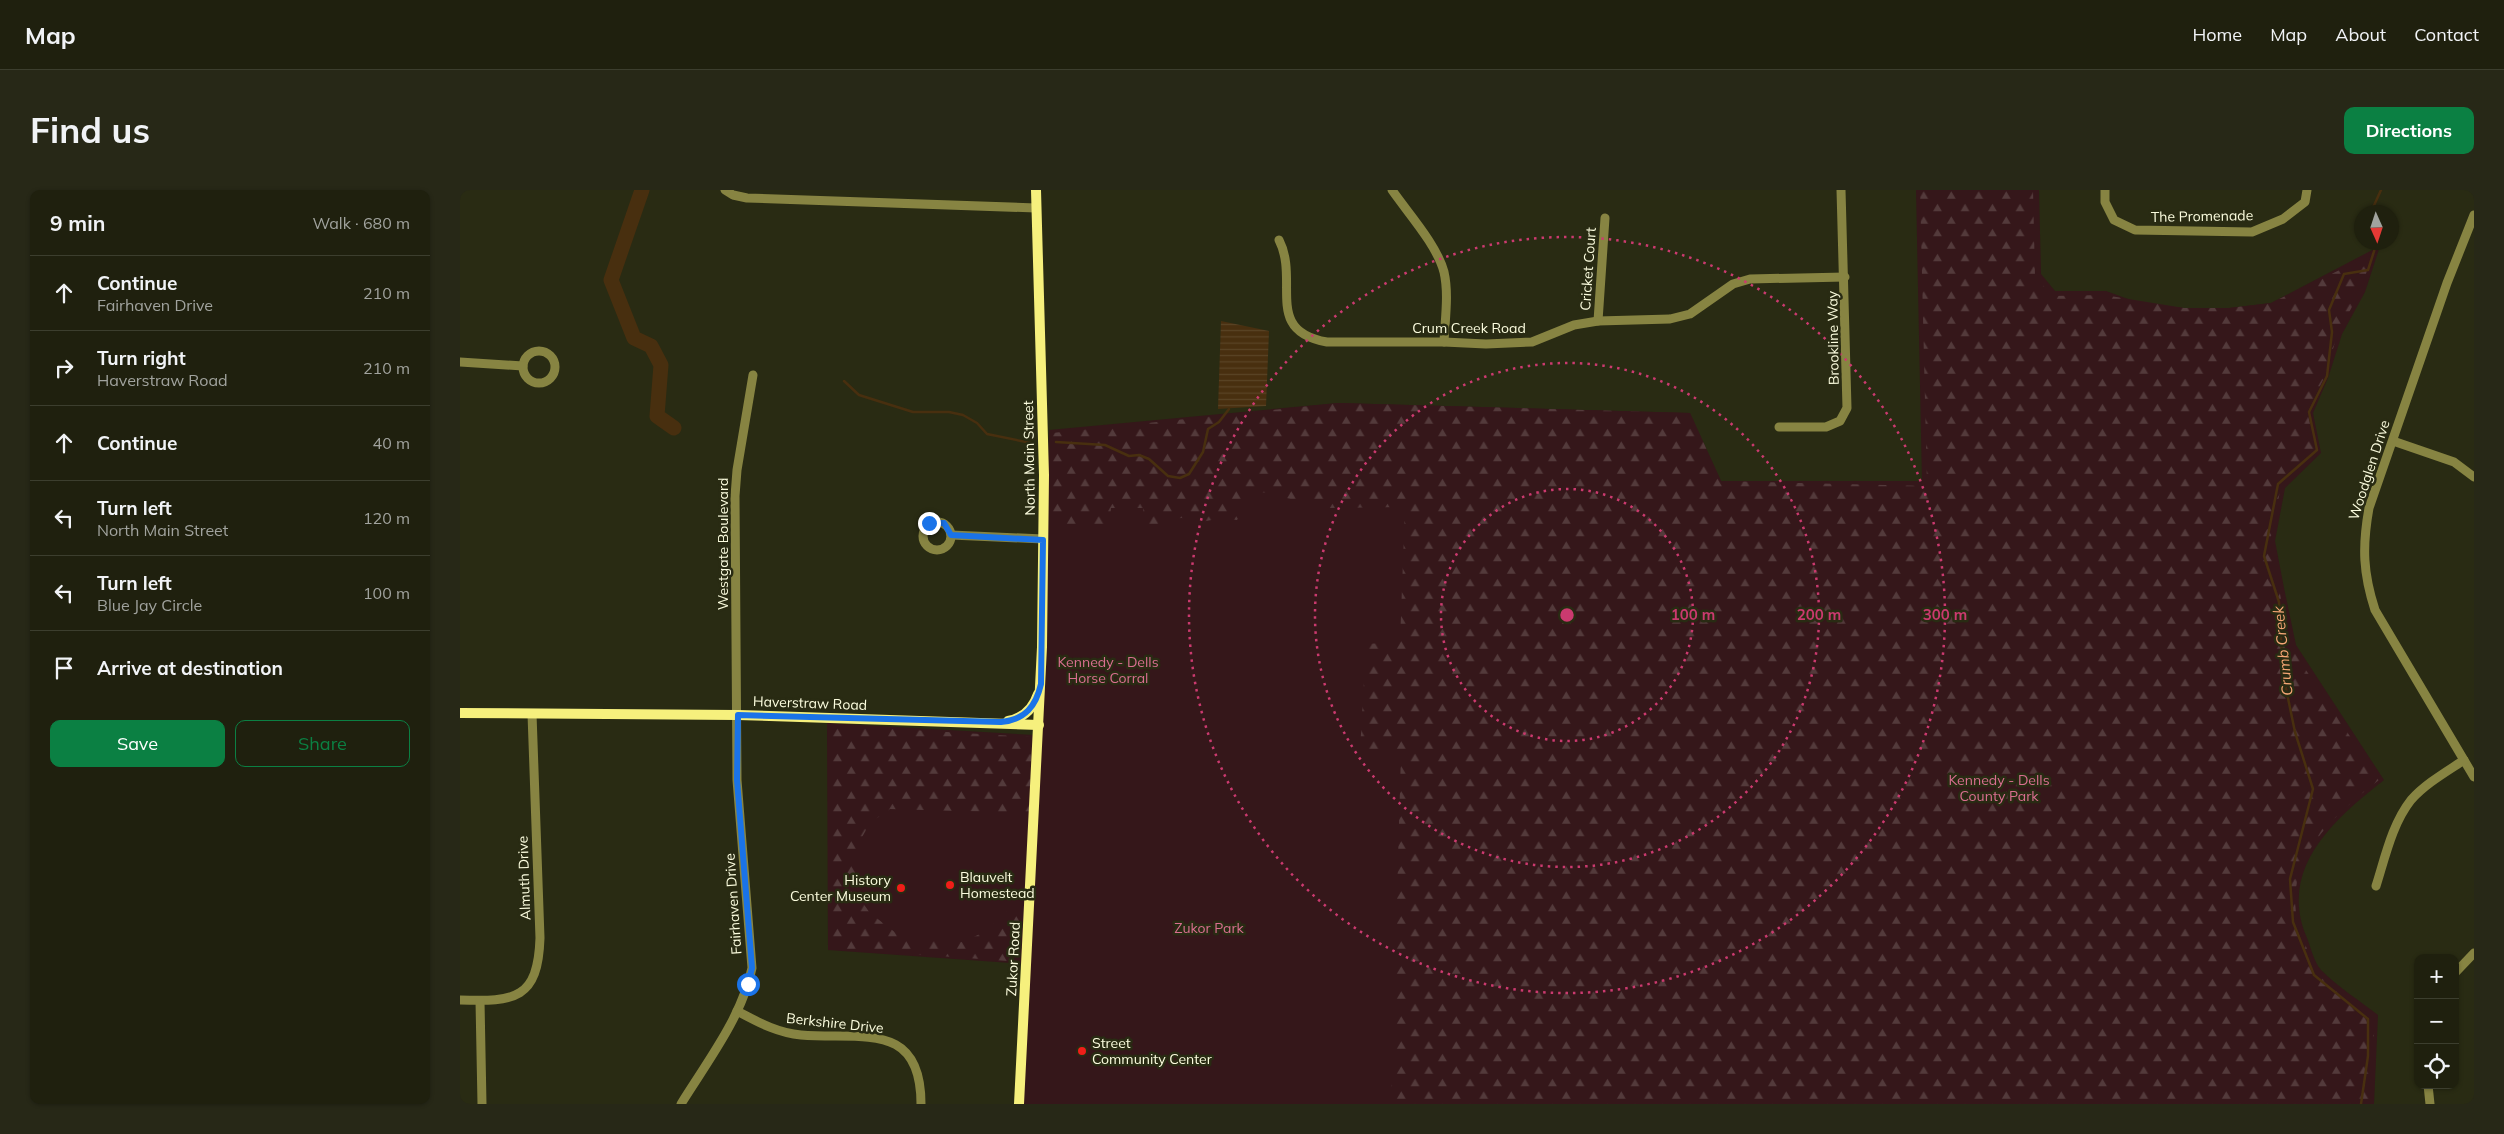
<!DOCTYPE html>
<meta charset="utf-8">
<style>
:root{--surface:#1f200e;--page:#272817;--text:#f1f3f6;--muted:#a1a39e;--line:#3c3e2e;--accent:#0b8043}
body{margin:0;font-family:Mulish,sans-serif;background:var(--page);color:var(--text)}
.controls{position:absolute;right:15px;bottom:15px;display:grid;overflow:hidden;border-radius:10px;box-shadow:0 1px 4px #0004}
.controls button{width:45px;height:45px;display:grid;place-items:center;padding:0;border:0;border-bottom:1px solid var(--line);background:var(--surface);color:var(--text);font:25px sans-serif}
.compass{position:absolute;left:1894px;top:15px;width:45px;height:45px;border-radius:50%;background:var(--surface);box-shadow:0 1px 4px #0004;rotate:177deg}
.stop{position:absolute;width:15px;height:15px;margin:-11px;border:4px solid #1a73e8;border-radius:50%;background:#fff}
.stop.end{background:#1a73e8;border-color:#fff;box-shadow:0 1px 5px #0008}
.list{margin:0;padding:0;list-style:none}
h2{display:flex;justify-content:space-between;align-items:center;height:65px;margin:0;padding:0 20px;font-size:21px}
h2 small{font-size:16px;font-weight:400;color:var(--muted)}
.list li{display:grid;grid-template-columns:32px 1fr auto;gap:15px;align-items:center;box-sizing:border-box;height:75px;padding:0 20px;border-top:1px solid var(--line)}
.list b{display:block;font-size:19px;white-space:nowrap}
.list p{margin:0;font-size:16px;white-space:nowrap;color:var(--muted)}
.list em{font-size:16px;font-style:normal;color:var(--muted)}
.actions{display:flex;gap:10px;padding:15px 20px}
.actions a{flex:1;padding:11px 0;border:1px solid var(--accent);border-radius:10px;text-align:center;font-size:18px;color:var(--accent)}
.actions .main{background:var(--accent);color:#fff}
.icon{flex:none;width:28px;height:28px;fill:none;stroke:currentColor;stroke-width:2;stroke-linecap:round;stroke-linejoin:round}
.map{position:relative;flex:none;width:2014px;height:914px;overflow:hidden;border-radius:10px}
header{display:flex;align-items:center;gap:30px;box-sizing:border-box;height:70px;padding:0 25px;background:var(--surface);border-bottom:1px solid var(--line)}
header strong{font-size:24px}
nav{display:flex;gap:28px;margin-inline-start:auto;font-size:18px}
.intro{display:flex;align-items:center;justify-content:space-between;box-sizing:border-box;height:120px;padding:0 30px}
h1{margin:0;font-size:35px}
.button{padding:12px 22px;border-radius:10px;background:var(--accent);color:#fff;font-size:18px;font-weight:700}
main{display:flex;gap:30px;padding:0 30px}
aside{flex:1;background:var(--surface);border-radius:10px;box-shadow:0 1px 4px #0004}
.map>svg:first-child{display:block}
</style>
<header>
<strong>Map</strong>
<nav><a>Home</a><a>Map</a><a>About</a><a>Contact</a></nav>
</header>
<div class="intro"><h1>Find us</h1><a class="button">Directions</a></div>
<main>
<aside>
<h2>9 min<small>Walk · 680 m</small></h2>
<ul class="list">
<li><svg class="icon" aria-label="ahead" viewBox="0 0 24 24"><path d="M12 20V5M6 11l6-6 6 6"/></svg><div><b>Continue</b><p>Fairhaven Drive</p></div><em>210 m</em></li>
<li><svg class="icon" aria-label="right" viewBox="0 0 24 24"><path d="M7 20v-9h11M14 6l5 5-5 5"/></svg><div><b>Turn right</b><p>Haverstraw Road</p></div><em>210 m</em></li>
<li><svg class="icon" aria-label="ahead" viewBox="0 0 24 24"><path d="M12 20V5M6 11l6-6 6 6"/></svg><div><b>Continue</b></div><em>40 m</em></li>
<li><svg class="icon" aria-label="left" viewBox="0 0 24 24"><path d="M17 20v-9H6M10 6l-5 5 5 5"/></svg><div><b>Turn left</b><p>North Main Street</p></div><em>120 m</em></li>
<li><svg class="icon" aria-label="left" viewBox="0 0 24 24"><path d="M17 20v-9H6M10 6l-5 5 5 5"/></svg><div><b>Turn left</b><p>Blue Jay Circle</p></div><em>100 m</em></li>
<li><svg class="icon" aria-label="arrive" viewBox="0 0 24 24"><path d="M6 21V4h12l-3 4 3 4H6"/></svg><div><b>Arrive at destination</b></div></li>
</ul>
<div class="actions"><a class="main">Save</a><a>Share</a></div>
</aside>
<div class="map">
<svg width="2014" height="914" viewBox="0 0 2014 914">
<defs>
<pattern id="forest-firs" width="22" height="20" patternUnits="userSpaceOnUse" patternTransform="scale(1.25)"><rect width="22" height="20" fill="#35171a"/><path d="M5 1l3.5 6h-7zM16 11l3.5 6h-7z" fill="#533a3b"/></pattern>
<pattern id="water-rules" width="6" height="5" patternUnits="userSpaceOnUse" patternTransform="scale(1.25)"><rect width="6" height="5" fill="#482f0f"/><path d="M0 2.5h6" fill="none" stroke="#5a4426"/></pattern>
</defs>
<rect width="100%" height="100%" fill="#292b13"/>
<g fill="#35171a">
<path d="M1456 0H1579L1581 84 1595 101H1646L1679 113 1724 118H1769L1811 113 1920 56 1905 102 1882 144 1868 188 1853 223 1861 263 1825 298 1815 351 1824 398 1836 455 1924 590C1874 629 1817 679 1847 748 1851 758 1854 772 1861 780 1878 797 1900 811 1918 825L1914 914H563L580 554 589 240 878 213 1230 223 1261 291H1462Z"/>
<polygon points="367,533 574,545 565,774 368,760"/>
</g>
<g fill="url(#forest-firs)">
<path d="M1460 0H1573L1575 87 1593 106 1644 105 1724 118H1769L1811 113 1911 65 1902 99 1878 142 1865 186 1847 222 1857 262 1821 296 1810 352 1830 456 1919 590C1865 632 1813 680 1845 754 1849 763 1852 775 1858 782 1868 795 1900 815 1915 827L1910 914H931L941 563 900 561 906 454 940 452 945 317 868 318 797 301 777 330 762 328 741 332 722 328 705 329 685 343 683 318H651L649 336 590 335 592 243 878 213 1230 223 1261 291 1467 296Z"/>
<polygon points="369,535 572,547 569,623 430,619 410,633 397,656 397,705 410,723 445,750 503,752 522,743 542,727 566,700 563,772 370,758"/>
</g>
<polygon fill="url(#water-rules)" points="761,131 809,141 806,216 758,219"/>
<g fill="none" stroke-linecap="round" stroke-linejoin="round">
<g stroke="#482f0f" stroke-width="2.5">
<polyline points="1911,22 1921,0"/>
<polyline points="384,191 399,205 453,222 489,222 503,225 517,233 527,244 571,253"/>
<polyline points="596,252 645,255 669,266 679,265 689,269 708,286 720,288 729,284 743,262 748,239 759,232 769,219"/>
<polyline points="1901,914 1908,866 1908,829 1854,785 1833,732 1830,689 1853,599 1835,542 1823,484 1819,412 1804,366 1818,294 1857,260 1849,222 1867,186 1872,142 1869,120 1884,84 1908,80 1917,52"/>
</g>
<polyline stroke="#482f0f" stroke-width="15" points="182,0 151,90 174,148 191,156 201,175 197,226 214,238"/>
<g stroke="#878442" stroke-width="9">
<polyline points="265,0 273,5 287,8 576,18"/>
<path d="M932 0C948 23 977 55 984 82 989 104 985 129 984 152"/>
<polyline points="1645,0 1645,12 1654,30 1675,40 1792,42 1823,29 1845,12 1847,0"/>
<path d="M2014 25 1987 93 1909 318C1902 357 1903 383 1915 420L2014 587"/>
<path d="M819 50C840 91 803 141 867 152H984L1026 154 1072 152 1114 135 1138 131 1210 129 1230 124 1273 94 1290 89 1385 87"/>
<polyline points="1138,131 1145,28"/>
<circle cx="79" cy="177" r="16"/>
<polyline points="0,172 63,176"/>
<polyline points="1319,237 1366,237 1380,231 1387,218 1381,0"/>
<polyline points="1933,251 1994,272 2014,287"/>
<circle cx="477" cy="346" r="14"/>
<polyline points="491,345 583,349"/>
<path d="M1916 696C1925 668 1932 634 1951 610 1965 594 1986 582 2004 570"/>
<polyline points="1995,783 2014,763"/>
<path d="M0 810C55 812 78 809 80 748L72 524"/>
<polyline points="20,811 22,914"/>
<path d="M277 821C298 832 317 843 341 845 401 850 461 830 461 914"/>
<polyline points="1968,895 1970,914"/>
<path d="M221 914C247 872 282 827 292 778L277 590 275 306 277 280 293 185"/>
</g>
<g stroke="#f6f07d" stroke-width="10">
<polyline points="0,523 278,525 579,535"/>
<path d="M548 531C564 528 573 519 578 504"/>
<polyline points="559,914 582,457 584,285 576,0"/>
</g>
</g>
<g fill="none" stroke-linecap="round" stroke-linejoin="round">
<path stroke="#1a73e8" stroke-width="6" d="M288 794 292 778 277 590 278 525 541 532C565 530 576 516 581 494L583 350 491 345 484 333H469"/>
</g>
<g fill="none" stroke="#cb3a6f" stroke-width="2.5" stroke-dasharray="2.5 5">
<circle cx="1107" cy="425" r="126"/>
<circle cx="1107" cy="425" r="252"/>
<circle cx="1107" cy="425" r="378"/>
</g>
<g fill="#f01e19" stroke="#292b13" stroke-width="2">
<circle cx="490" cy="695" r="5"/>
<circle cx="441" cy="698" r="5"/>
<circle cx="622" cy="861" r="5"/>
</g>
<g text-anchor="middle" stroke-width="5" stroke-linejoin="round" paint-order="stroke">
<g font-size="14" fill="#fcfddf" stroke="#292b13">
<text transform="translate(1742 26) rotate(-1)" y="5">The Promenade</text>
<text transform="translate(1128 79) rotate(-86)" y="5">Cricket Court</text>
<text x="1009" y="143">Crum Creek Road</text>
<text transform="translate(1373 148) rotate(-91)" y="5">Brookline Way</text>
<text transform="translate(569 268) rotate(-91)" y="5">North Main Street</text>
<text transform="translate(1909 280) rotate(-72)" y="5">Woodglen Drive</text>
<text transform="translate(263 354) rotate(-90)" y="5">Westgate Boulevard</text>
<text transform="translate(350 513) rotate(2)" y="5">Haverstraw Road</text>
<text transform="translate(64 688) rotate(-92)" y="5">Almuth Drive</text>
<text transform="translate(273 714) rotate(-94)" y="5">Fairhaven Drive</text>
<text transform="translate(553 769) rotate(-87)" y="5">Zukor Road</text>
<text transform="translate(375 833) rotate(6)" y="5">Berkshire Drive</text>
</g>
<g font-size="14" fill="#da6f91" stroke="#292b13">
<text x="648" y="477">Kennedy - Dells<tspan x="648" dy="16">Horse Corral</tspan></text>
<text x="1539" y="595">Kennedy - Dells<tspan x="1539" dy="16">County Park</tspan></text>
<text x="749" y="743">Zukor Park</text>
</g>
<g font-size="14" fill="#fcfddf" stroke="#292b13" text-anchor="start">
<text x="500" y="692">Blauvelt<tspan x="500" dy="16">Homestead</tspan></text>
<text x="431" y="695" text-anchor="end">History<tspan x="431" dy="16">Center Museum</tspan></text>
<text x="632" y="858">Street<tspan x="632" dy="16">Community Center</tspan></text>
</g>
<g font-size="15" font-style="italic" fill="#f6a775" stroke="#292b13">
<text transform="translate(1823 461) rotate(-96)" y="5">Crumb Creek</text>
</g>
</g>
<circle cx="1107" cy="425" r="8" fill="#cb3a6f" stroke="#292b13" stroke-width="2.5"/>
<g font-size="15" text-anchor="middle" font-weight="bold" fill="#cb3a6f" stroke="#292b13" stroke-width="5" stroke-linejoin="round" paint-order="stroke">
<text x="1233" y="430">100 m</text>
<text x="1359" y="430">200 m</text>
<text x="1485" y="430">300 m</text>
</g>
</svg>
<div class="controls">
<button>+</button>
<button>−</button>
<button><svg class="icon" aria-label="locate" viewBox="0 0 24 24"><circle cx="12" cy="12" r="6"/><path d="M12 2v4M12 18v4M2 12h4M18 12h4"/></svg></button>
</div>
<svg class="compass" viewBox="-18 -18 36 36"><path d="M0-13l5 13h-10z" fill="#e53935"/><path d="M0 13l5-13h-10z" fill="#a1a39e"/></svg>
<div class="stop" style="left:288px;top:794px"></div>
<div class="stop end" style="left:469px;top:333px"></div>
</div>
</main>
